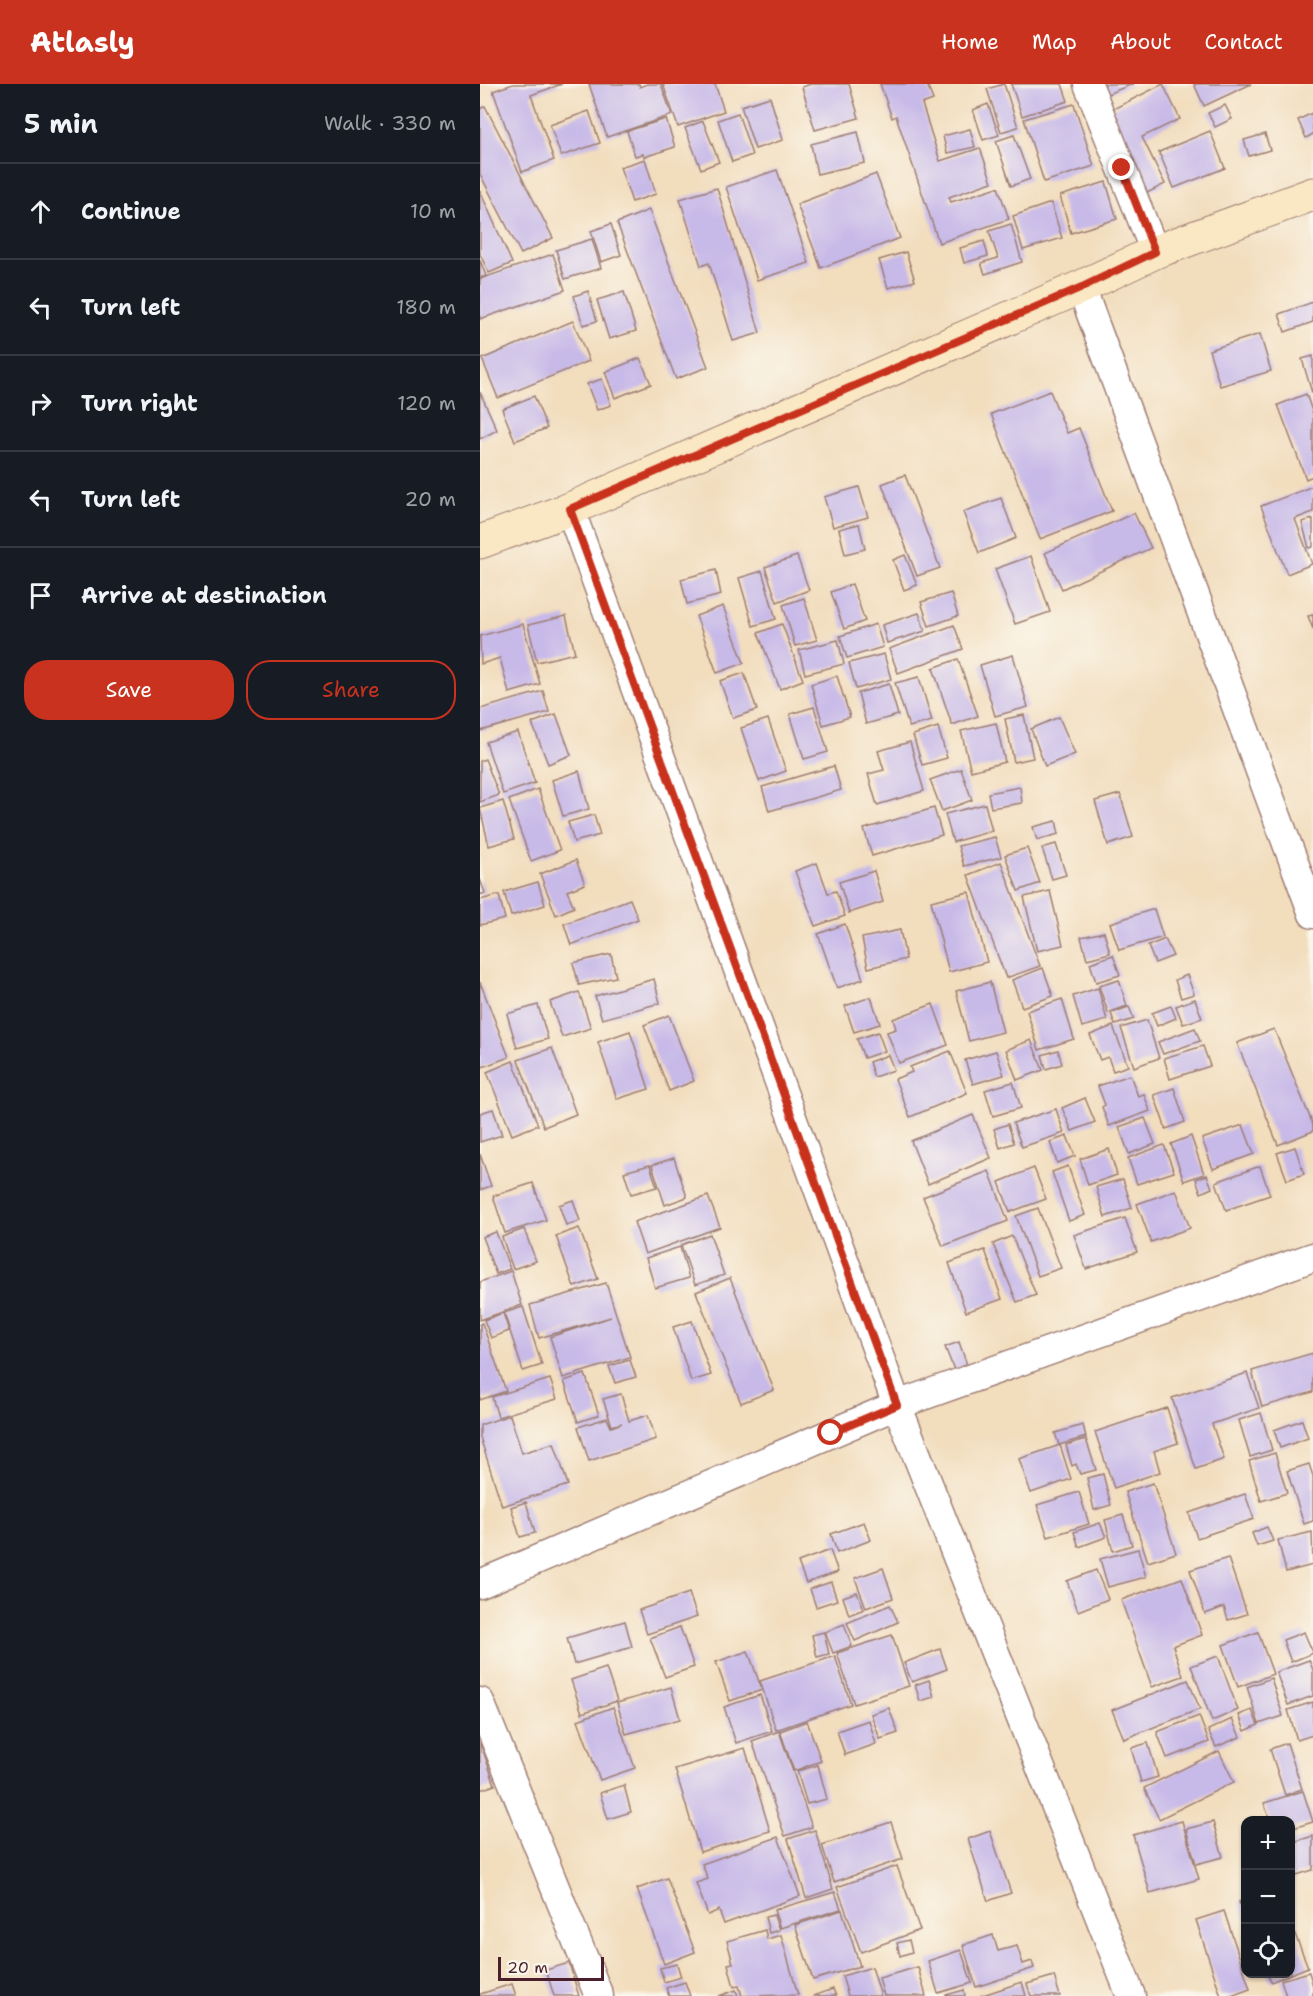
<!DOCTYPE html>
<html lang="en">
<head>
<meta charset="utf-8">
<style>
  :root { --surface:#171b24; --page:#242831; --text:#f1f3f6; --muted:#9ea1a6; --line:#363941; --accent:#c8321e }
  body { margin:0; font-family:"Shantell Sans",sans-serif; background:var(--page); color:var(--text) }
  .controls { position:absolute; right:18px; bottom:18px; display:grid; overflow:hidden; border-radius:12px; box-shadow:0 2px 4px #0004 }
  .controls button { width:54px; height:54px; display:grid; place-items:center; padding:0; border:0; border-bottom:2px solid var(--line); background:var(--surface); color:var(--text); font:30px sans-serif }
  .scale { position:absolute; left:18px; bottom:15px; width:106px; box-sizing:border-box; padding-left:6px; border:3px solid #4a1f2b; border-top:0; font-size:16px; line-height:21px; white-space:nowrap; color:#4a1f2b; -webkit-text-stroke:4px #fbf7ec; paint-order:stroke }
  .stop { position:absolute; width:18px; height:18px; margin:-14px; border:4px solid #c8321e; border-radius:50%; background:#fff }
  .stop.end { background:#c8321e; border-color:#fff; box-shadow:0 2px 6px #0008 }
  .list { margin:0; padding:0; list-style:none }
  h2 { display:flex; justify-content:space-between; align-items:center; height:78px; margin:0; padding:0 24px; font-size:26px }
  h2 small { font-size:20px; font-weight:400; color:var(--muted) }
  .list li { display:grid; grid-template-columns:39px 1fr auto; gap:18px; align-items:center; box-sizing:border-box; height:96px; padding:0 24px; border-top:2px solid var(--line) }
  .list b { display:block; font-size:22px; white-space:nowrap }
  .list em { font-size:20px; font-style:normal; color:var(--muted) }
  .actions { display:flex; gap:12px; padding:18px 24px }
  .actions a { flex:1; padding:14px 0; border:2px solid var(--accent); border-radius:24px; text-align:center; font-size:21px; color:var(--accent) }
  .actions .main { background:var(--accent); color:#fff }
  .icon { flex:none; width:33px; height:33px; fill:none; stroke:currentColor; stroke-width:2; stroke-linecap:round; stroke-linejoin:round }
  .map { position:relative; flex:none; width:833px; height:1912px; overflow:hidden }
  header { display:flex; align-items:center; gap:36px; box-sizing:border-box; height:84px; padding:0 30px; background:var(--accent); color:#fff }
  header strong { font-size:28px }
  nav { display:flex; gap:33px; margin-inline-start:auto; font-size:21px }
  main { display:flex }
  aside { flex:1; background:var(--surface) }
  .map>svg:first-child { display:block }
  .building { fill:#c7b9e8 }
  .lines { fill:none; stroke-linecap:round; stroke-linejoin:round }
  .street-casing { stroke:#9e7e74; stroke-width:31 }
  .secondary-casing { stroke:#9e7e74; stroke-width:35 }
  .street { stroke:#fff; stroke-width:28 }
  .secondary { stroke:#fae7c3; stroke-width:33 }
  .route { stroke:#c8321e; stroke-width:8 }
</style>
</head>
<body>
<header>
<strong>Atlasly</strong>
<nav><a>Home</a><a>Map</a><a>About</a><a>Contact</a></nav>
</header>
<main>
<aside>
<h2>5 min<small>Walk · 330 m</small></h2>
<ul class="list">
<li><svg class="icon" aria-label="ahead" viewBox="0 0 24 24"><path d="M12 20V5M6 11l6-6 6 6"/></svg><div><b>Continue</b></div><em>10 m</em></li>
<li><svg class="icon" aria-label="left" viewBox="0 0 24 24"><path d="M17 20v-9H6M10 6l-5 5 5 5"/></svg><div><b>Turn left</b></div><em>180 m</em></li>
<li><svg class="icon" aria-label="right" viewBox="0 0 24 24"><path d="M7 20v-9h11M14 6l5 5-5 5"/></svg><div><b>Turn right</b></div><em>120 m</em></li>
<li><svg class="icon" aria-label="left" viewBox="0 0 24 24"><path d="M17 20v-9H6M10 6l-5 5 5 5"/></svg><div><b>Turn left</b></div><em>20 m</em></li>
<li><svg class="icon" aria-label="arrive" viewBox="0 0 24 24"><path d="M6 21V4h12l-3 4 3 4H6"/></svg><div><b>Arrive at destination</b></div></li>
</ul>
<div class="actions"><a class="main">Save</a><a>Share</a></div>
</aside>
<div class="map">
<svg width="833" height="1912" viewBox="0 0 833 1912">
  <rect width="100%" height="100%" fill="#fbf7ec"/>
  <filter id="ink" filterUnits="userSpaceOnUse"><feTurbulence type="fractalNoise" baseFrequency=".0167" numOctaves="2"/><feDisplacementMap in="SourceGraphic" scale="12" xChannelSelector="R" yChannelSelector="G"/><feConvolveMatrix kernelMatrix="1 2 1 2 8 2 1 2 1" color-interpolation-filters="sRGB"/></filter>
  <filter id="wash" filterUnits="userSpaceOnUse"><feTurbulence type="fractalNoise" baseFrequency=".008" numOctaves="4" result="noise"/><feDisplacementMap in="SourceGraphic" scale="24" xChannelSelector="R" yChannelSelector="G"/><feGaussianBlur stdDeviation="1.35" result="paint"/><feColorMatrix in="noise" values="0 0 0 0 0 0 0 0 0 0 0 0 0 0 0 0 0 1.4 0 .05"/><feComposite in="paint" operator="in"/></filter>
  <g filter="url(#wash)">
    <rect width="100%" height="100%" fill="#f2ddbd"/>
    <g id="blocks">
      <g class="building">
        <polygon points="33,0 82,0 51,11 74,76 42,88 13,7"/>
        <polygon points="109,0 159,0 160,3 167,0 181,0 192,31 127,53"/>
        <polygon points="183,0 235,0 244,27 198,43"/>
        <polygon points="331,0 369,0 379,34 335,46 322,3"/>
        <polygon points="400,0 447,0 453,16 442,20 460,77 500,64 512,98 469,113 471,118 518,103 529,135 459,159 416,32 412,34"/>
        <polygon points="524,0 538,43 521,48 507,5"/>
        <polygon points="531,0 582,0 588,17 542,32"/>
        <polygon points="618,0 653,0 622,12"/>
        <polygon points="683,0 700,35 662,53 685,100 667,109 627,28"/>
        <polygon points="714,0 771,0 724,22"/>
        <polygon points="290,13 303,56 275,65 261,22"/>
        <polygon points="508,20 519,51 503,56 493,26"/>
        <polygon points="594,20 614,82 564,98 544,35"/>
        <polygon points="745,21 752,35 735,43 728,29"/>
        <polygon points="5,22 73,154 41,170 0,90 0,25"/>
        <polygon points="109,27 120,59 81,72 70,41"/>
        <polygon points="258,29 272,71 252,78 238,36"/>
        <polygon points="832,29 833,50 826,54 818,36"/>
        <polygon points="186,35 195,63 164,73 163,70 155,72 147,47"/>
        <polygon points="223,37 239,78 221,85 205,44"/>
        <polygon points="490,45 495,63 467,69 463,52"/>
        <polygon points="730,47 745,84 694,104 679,68"/>
        <polygon points="378,48 385,79 337,90 331,60"/>
        <polygon points="785,50 790,66 769,72 764,56"/>
        <polygon points="534,51 550,95 531,102 516,57"/>
        <polygon points="165,75 176,110 152,118 140,83"/>
        <polygon points="297,86 329,179 277,196 246,103"/>
        <polygon points="396,90 420,154 341,184 317,120"/>
        <polygon points="626,98 637,135 591,149 580,112"/>
        <polygon points="237,104 280,249 253,257 229,179 221,182 200,115"/>
        <polygon points="0,107 32,179 9,189 0,170"/>
        <polygon points="571,119 582,154 543,166 533,132"/>
        <polygon points="169,126 228,283 196,295 137,139"/>
        <polygon points="131,140 141,171 121,178 111,147"/>
        <polygon points="531,140 542,178 505,190 501,179 518,174 509,147"/>
        <polygon points="112,155 121,184 85,195 76,166"/>
        <polygon points="504,157 508,172 484,179 480,164"/>
        <polygon points="426,168 435,197 408,204 399,176"/>
        <polygon points="73,170 85,206 0,235 0,195"/>
        <polygon points="0,176 6,192 0,194"/>
        <polygon points="108,207 117,237 103,241 94,212"/>
        <polygon points="144,208 156,247 129,255 117,216"/>
        <polygon points="833,218 833,238 805,248 799,230"/>
        <polygon points="93,237 109,277 18,314 2,275"/>
        <polygon points="780,250 791,287 740,302 729,266"/>
        <polygon points="833,272 833,309 832,309 822,275"/>
        <polygon points="160,274 171,300 135,314 125,288"/>
        <polygon points="122,295 131,321 117,326 107,300"/>
        <polygon points="570,307 587,349 599,344 632,427 560,455 511,330"/>
        <polygon points="0,308 17,346 0,355"/>
        <polygon points="826,310 833,330 833,392 826,395 798,321"/>
        <polygon points="54,312 67,344 35,357 22,325"/>
        <polygon points="425,391 460,484 437,492 402,400"/>
        <polygon points="833,402 833,428 815,435 832,480 807,490 781,422"/>
        <polygon points="379,403 388,433 353,443 344,413"/>
        <polygon points="521,414 536,454 499,469 483,428"/>
        <polygon points="654,429 671,464 582,505 565,469"/>
        <polygon points="833,435 833,463 829,464 822,438"/>
        <polygon points="379,440 385,465 365,470 359,445"/>
        <polygon points="425,471 437,501 424,506 413,476"/>
        <polygon points="317,472 329,506 297,518 285,483"/>
        <polygon points="551,472 570,528 535,540 515,485"/>
        <polygon points="236,486 241,511 207,520 201,495"/>
        <polygon points="282,487 296,535 273,542 259,494"/>
        <polygon points="372,500 385,537 364,545 351,508"/>
        <polygon points="471,509 478,532 449,542 441,518"/>
        <polygon points="324,514 337,556 315,562 303,521"/>
        <polygon points="243,522 264,579 237,589 216,532"/>
        <polygon points="439,529 445,547 407,559 402,541"/>
        <polygon points="833,531 833,545 828,532"/>
        <polygon points="86,532 95,569 57,578 48,541"/>
        <polygon points="43,540 60,600 29,609 20,574 1,580 0,552"/>
        <polygon points="302,540 323,596 300,605 278,549"/>
        <polygon points="396,540 403,563 367,574 360,552"/>
        <polygon points="474,541 483,565 418,589 409,565"/>
        <polygon points="358,556 364,580 325,590 319,566"/>
        <polygon points="404,570 411,595 376,605 369,579"/>
        <polygon points="533,571 548,623 515,632 500,581"/>
        <polygon points="478,575 498,632 472,641 453,584"/>
        <polygon points="264,589 277,626 253,634 240,597"/>
        <polygon points="357,592 370,633 343,641 331,600"/>
        <polygon points="439,593 452,637 429,643 415,599"/>
        <polygon points="409,600 418,631 386,640 378,609"/>
        <polygon points="63,607 69,628 0,647 0,625"/>
        <polygon points="334,623 348,668 324,675 310,630"/>
        <polygon points="76,630 91,671 68,680 52,639"/>
        <polygon points="544,631 553,674 534,678 525,635"/>
        <polygon points="579,633 595,670 565,682 551,645"/>
        <polygon points="288,635 306,687 279,697 261,644"/>
        <polygon points="516,639 525,678 491,687 481,647"/>
        <polygon points="458,643 467,674 442,681 433,651"/>
        <polygon points="38,648 55,699 23,710 6,658"/>
        <polygon points="430,658 444,707 397,721 388,690 404,686 398,667"/>
        <polygon points="5,675 19,711 0,718 0,677"/>
        <polygon points="354,682 361,706 289,727 282,703"/>
        <polygon points="481,685 492,716 462,727 450,696"/>
        <polygon points="99,687 109,725 83,732 72,696"/>
        <polygon points="540,703 542,719 511,724 508,709"/>
        <polygon points="58,705 80,766 51,777 29,716"/>
        <polygon points="640,710 653,753 628,761 615,717"/>
        <polygon points="23,717 34,755 9,762 0,724"/>
        <polygon points="505,720 512,747 473,758 465,730"/>
        <polygon points="454,724 462,751 392,772 384,745"/>
        <polygon points="114,731 120,751 94,758 88,738"/>
        <polygon points="576,737 579,750 557,756 553,743"/>
        <polygon points="515,753 521,773 484,782 478,762"/>
        <polygon points="576,760 586,791 572,795 562,764"/>
        <polygon points="547,764 560,799 538,807 525,771"/>
        <polygon points="96,776 105,800 87,807 94,823 76,831 60,790"/>
        <polygon points="521,778 560,882 526,894 488,791"/>
        <polygon points="337,779 348,809 356,807 365,832 335,842 315,787"/>
        <polygon points="394,787 403,818 369,829 359,798"/>
        <polygon points="0,795 5,809 0,811"/>
        <polygon points="58,798 65,821 31,832 24,808"/>
        <polygon points="570,807 583,861 557,867 544,813"/>
        <polygon points="489,808 507,878 469,888 451,817"/>
        <polygon points="19,811 25,835 0,841 0,816"/>
        <polygon points="150,815 158,835 91,861 84,840"/>
        <polygon points="674,825 683,853 639,866 630,839"/>
        <polygon points="365,840 383,895 357,904 338,850"/>
        <polygon points="420,846 426,875 388,884 382,854"/>
        <polygon points="624,848 630,869 607,875 601,853"/>
        <polygon points="685,855 693,872 675,879 668,862"/>
        <polygon points="131,870 136,893 99,901 93,879"/>
        <polygon points="633,871 640,891 616,898 610,879"/>
        <polygon points="563,884 573,912 542,923 532,896"/>
        <polygon points="707,891 714,910 701,914 695,896"/>
        <polygon points="174,895 180,919 122,935 115,912"/>
        <polygon points="639,896 647,922 628,929 619,902"/>
        <polygon points="0,898 29,973 0,984"/>
        <polygon points="510,898 523,948 489,957 476,907"/>
        <polygon points="618,904 627,936 602,943 593,912"/>
        <polygon points="99,908 111,944 82,953 70,918"/>
        <polygon points="391,913 400,940 374,948 365,922"/>
        <polygon points="582,915 594,955 559,966 547,927"/>
        <polygon points="715,915 722,934 703,940 696,922"/>
        <polygon points="453,920 468,961 419,979 407,948 416,945 413,935"/>
        <polygon points="58,921 68,955 37,964 27,930"/>
        <polygon points="691,922 696,934 677,942 672,929"/>
        <polygon points="649,923 654,935 635,941 631,929"/>
        <polygon points="189,931 214,997 189,1007 164,941"/>
        <polygon points="667,936 679,974 654,983 641,944"/>
        <polygon points="633,942 648,982 633,987 628,973 620,976 610,951"/>
        <polygon points="715,944 720,957 683,970 678,958"/>
        <polygon points="794,945 833,1041 833,1047 798,1061 757,959"/>
        <polygon points="150,947 169,1005 137,1015 118,958"/>
        <polygon points="398,948 405,967 384,974 377,955"/>
        <polygon points="551,956 563,986 537,996 526,966"/>
        <polygon points="723,962 730,982 690,995 684,974"/>
        <polygon points="72,964 96,1030 64,1043 38,976"/>
        <polygon points="578,966 582,980 566,985 562,971"/>
        <polygon points="470,967 487,1009 430,1033 415,995 432,988 430,983"/>
        <polygon points="516,967 524,991 493,1000 485,976"/>
        <polygon points="408,971 414,986 394,993 389,978"/>
        <polygon points="33,977 58,1041 32,1051 7,988"/>
        <polygon points="650,991 658,1012 664,1010 670,1027 629,1042 622,1023 625,1021 618,1002"/>
        <polygon points="533,998 541,1024 513,1032 505,1006"/>
        <polygon points="694,1004 705,1038 686,1045 674,1011"/>
        <polygon points="605,1014 615,1038 592,1047 582,1024"/>
        <polygon points="13,1025 22,1051 0,1058 0,1029"/>
        <polygon points="576,1025 584,1049 542,1063 533,1039"/>
        <polygon points="493,1031 511,1074 448,1100 431,1057"/>
        <polygon points="665,1034 675,1060 649,1070 639,1043"/>
        <polygon points="528,1040 534,1059 520,1064 514,1045"/>
        <polygon points="763,1041 774,1070 733,1085 722,1055"/>
        <polygon points="587,1052 595,1072 577,1079 570,1058"/>
        <polygon points="711,1052 724,1090 704,1097 691,1060"/>
        <polygon points="684,1061 694,1088 657,1100 648,1074"/>
        <polygon points="815,1063 824,1090 807,1096 797,1069"/>
        <polygon points="629,1065 637,1091 608,1101 600,1075"/>
        <polygon points="0,1070 11,1102 0,1106"/>
        <polygon points="194,1074 207,1113 185,1121 172,1081"/>
        <polygon points="170,1081 177,1103 151,1110 144,1088"/>
        <polygon points="588,1082 605,1131 589,1137 572,1088"/>
        <polygon points="780,1082 790,1111 746,1126 736,1098"/>
        <polygon points="554,1084 566,1115 530,1128 519,1098"/>
        <polygon points="509,1087 528,1137 463,1162 443,1113"/>
        <polygon points="727,1091 732,1104 721,1109 716,1095"/>
        <polygon points="643,1095 652,1124 625,1133 616,1103"/>
        <polygon points="53,1099 66,1136 25,1149 13,1112"/>
        <polygon points="696,1106 710,1144 671,1158 657,1120"/>
        <polygon points="228,1112 240,1143 165,1170 154,1138"/>
        <polygon points="93,1116 100,1137 86,1141 79,1121"/>
        <polygon points="558,1124 581,1184 558,1192 536,1132"/>
        <polygon points="645,1134 657,1168 606,1185 594,1151"/>
        <polygon points="99,1144 118,1195 94,1203 76,1152"/>
        <polygon points="44,1145 56,1177 33,1185 22,1153"/>
        <polygon points="16,1148 30,1185 16,1190 2,1153"/>
        <polygon points="230,1150 244,1191 215,1201 201,1161"/>
        <polygon points="532,1152 556,1211 537,1218 513,1160"/>
        <polygon points="200,1163 209,1194 175,1204 166,1174"/>
        <polygon points="505,1166 522,1215 486,1228 469,1179"/>
        <polygon points="31,1187 42,1221 0,1236 0,1198"/>
        <polygon points="250,1194 294,1306 261,1319 216,1208"/>
        <polygon points="126,1199 150,1273 83,1294 70,1253 131,1233 59,1254 50,1221"/>
        <polygon points="43,1223 62,1281 43,1287 24,1229"/>
        <polygon points="23,1229 29,1247 11,1254 4,1236"/>
        <polygon points="212,1237 231,1291 211,1297 193,1243"/>
        <polygon points="2,1239 26,1307 0,1316 0,1240"/>
        <polygon points="479,1258 487,1281 474,1286 465,1263"/>
        <polygon points="833,1269 833,1308 782,1323 772,1287"/>
        <polygon points="150,1276 156,1293 135,1299 129,1282"/>
        <polygon points="767,1289 779,1324 732,1340 744,1375 716,1385 692,1314"/>
        <polygon points="105,1290 119,1331 98,1338 84,1297"/>
        <polygon points="70,1295 77,1315 18,1333 12,1313"/>
        <polygon points="141,1310 149,1337 168,1331 176,1355 109,1377 98,1343 127,1334 131,1343 142,1339 132,1342 123,1315"/>
        <polygon points="687,1324 698,1359 674,1367 680,1388 634,1404 615,1348"/>
        <polygon points="781,1329 792,1366 770,1373 759,1336"/>
        <polygon points="30,1331 42,1369 74,1359 88,1401 22,1422 0,1353 0,1341"/>
        <polygon points="822,1336 828,1354 800,1364 794,1346"/>
        <polygon points="603,1341 606,1353 579,1361 575,1349"/>
        <polygon points="606,1355 616,1386 600,1390 596,1380 592,1382 586,1361"/>
        <polygon points="580,1361 591,1395 551,1409 539,1375"/>
        <polygon points="795,1369 807,1409 781,1417 769,1377"/>
        <polygon points="829,1380 833,1392 833,1437 824,1440 807,1387"/>
        <polygon points="623,1390 631,1421 614,1426 607,1394"/>
        <polygon points="673,1399 696,1469 668,1478 645,1408"/>
        <polygon points="599,1408 609,1440 568,1453 557,1421"/>
        <polygon points="765,1410 774,1435 717,1454 709,1429"/>
        <polygon points="46,1418 55,1449 40,1453 31,1423"/>
        <polygon points="643,1431 652,1461 633,1467 625,1436"/>
        <polygon points="384,1438 391,1456 357,1469 351,1450"/>
        <polygon points="620,1439 626,1453 599,1463 594,1448"/>
        <polygon points="787,1443 793,1457 777,1462 772,1449"/>
        <polygon points="832,1448 833,1481 806,1488 798,1456"/>
        <polygon points="658,1465 666,1493 628,1503 620,1475"/>
        <polygon points="350,1466 358,1488 326,1499 318,1478"/>
        <polygon points="748,1474 767,1530 748,1536 744,1523 725,1530 710,1486"/>
        <polygon points="403,1484 413,1514 386,1524 375,1494"/>
        <polygon points="616,1486 628,1515 598,1527 587,1497"/>
        <polygon points="702,1494 722,1551 693,1562 703,1592 672,1603 641,1516"/>
        <polygon points="351,1498 357,1516 336,1523 330,1505"/>
        <polygon points="377,1508 384,1525 369,1531 363,1513"/>
        <polygon points="209,1509 217,1533 167,1550 159,1526"/>
        <polygon points="410,1521 418,1538 375,1557 367,1539"/>
        <polygon points="145,1537 152,1563 94,1580 87,1554"/>
        <polygon points="364,1540 372,1562 353,1569 345,1548"/>
        <polygon points="200,1543 214,1583 185,1593 170,1554"/>
        <polygon points="344,1548 349,1570 337,1573 332,1551"/>
        <polygon points="778,1548 793,1590 758,1603 743,1561"/>
        <polygon points="824,1548 833,1569 811,1578 803,1556"/>
        <polygon points="412,1551 429,1602 374,1620 357,1569"/>
        <polygon points="460,1565 467,1585 432,1598 424,1579"/>
        <polygon points="268,1567 282,1606 250,1617 236,1578"/>
        <polygon points="355,1572 371,1620 296,1646 280,1597"/>
        <polygon points="738,1572 758,1626 732,1637 711,1582"/>
        <polygon points="829,1576 833,1586 833,1612 808,1621 796,1588"/>
        <polygon points="126,1584 137,1617 102,1629 91,1596"/>
        <polygon points="791,1594 803,1632 779,1640 767,1603"/>
        <polygon points="449,1596 454,1613 440,1617 435,1601"/>
        <polygon points="708,1596 720,1625 644,1655 632,1626"/>
        <polygon points="191,1603 200,1635 146,1650 137,1619"/>
        <polygon points="280,1611 292,1647 256,1659 244,1623"/>
        <polygon points="833,1618 833,1651 817,1656 808,1626"/>
        <polygon points="133,1623 155,1684 120,1696 98,1636"/>
        <polygon points="409,1624 418,1649 400,1655 391,1630"/>
        <polygon points="772,1626 778,1641 765,1647 759,1631"/>
        <polygon points="719,1632 729,1658 687,1674 677,1648"/>
        <polygon points="752,1635 760,1653 736,1663 728,1646"/>
        <polygon points="389,1636 396,1660 365,1671 357,1647"/>
        <polygon points="327,1637 341,1677 314,1687 300,1647"/>
        <polygon points="299,1647 332,1743 305,1752 272,1657"/>
        <polygon points="0,1658 15,1701 0,1706"/>
        <polygon points="668,1659 678,1693 661,1698 651,1664"/>
        <polygon points="807,1659 822,1705 805,1711 790,1665"/>
        <polygon points="265,1664 290,1747 220,1768 195,1685"/>
        <polygon points="739,1667 754,1698 679,1735 664,1704"/>
        <polygon points="338,1681 347,1715 327,1720 317,1687"/>
        <polygon points="144,1701 151,1728 128,1735 120,1709"/>
        <polygon points="823,1707 833,1738 810,1745 810,1736 790,1736 784,1719"/>
        <polygon points="702,1737 719,1795 670,1809 653,1751"/>
        <polygon points="411,1738 423,1775 354,1798 342,1761"/>
        <polygon points="733,1738 743,1773 716,1780 706,1745"/>
        <polygon points="335,1746 353,1805 326,1814 308,1755"/>
        <polygon points="510,1747 531,1809 508,1817 488,1755"/>
        <polygon points="833,1752 833,1786 810,1793 810,1759"/>
        <polygon points="298,1753 320,1812 244,1840 239,1826 228,1831 216,1799 228,1795 222,1780"/>
        <polygon points="417,1782 440,1846 381,1868 357,1803"/>
        <polygon points="187,1794 215,1868 184,1880 157,1805"/>
        <polygon points="355,1808 361,1825 300,1844 294,1826"/>
        <polygon points="766,1815 766,1835 765,1835 759,1818"/>
        <polygon points="362,1826 380,1882 333,1896 315,1841"/>
        <polygon points="744,1827 770,1905 751,1912 741,1912 716,1836"/>
        <polygon points="294,1831 299,1846 289,1849 285,1833"/>
        <polygon points="811,1840 828,1883 791,1898 787,1890 810,1890"/>
        <polygon points="285,1846 287,1855 301,1851 318,1911 262,1912 259,1902 254,1903 248,1880 253,1879 247,1857"/>
        <polygon points="513,1851 518,1867 537,1862 543,1880 552,1877 554,1884 496,1903 483,1861"/>
        <polygon points="429,1856 432,1868 420,1872 417,1859"/>
        <polygon points="481,1866 492,1899 458,1909 448,1877"/>
        <polygon points="89,1879 99,1912 74,1912 66,1886"/>
        <polygon points="197,1880 201,1893 184,1898 180,1884"/>
        <polygon points="392,1883 401,1912 368,1912 362,1892"/>
        <polygon points="438,1883 446,1912 404,1912 399,1894"/>
        <polygon points="829,1888 833,1902 833,1912 806,1912 801,1896"/>
        <polygon points="574,1892 580,1912 551,1912 547,1900"/>
        <polygon points="205,1898 210,1912 189,1912 186,1904"/>
        <polygon points="542,1898 546,1912 500,1912"/>
        <polygon points="32,1900 36,1912 0,1912 0,1910"/>
        <polygon points="353,1905 356,1912 333,1912"/>
        <polygon points="256,1906 258,1912 239,1912"/>
        <polygon points="484,1906 485,1912 466,1912 466,1911"/>
      </g>
    </g>
  </g>
  <g filter="url(#ink)">
    <use href="#blocks" fill-opacity="0" stroke="#9e7e74" stroke-width="1.5"/>
    <g class="lines">
      <defs>
        <g id="street">
          <polyline points="608,0 675,168"/>
          <polyline points="601,203 833,830"/>
          <polyline points="90,425 417,1321 651,1912"/>
          <polyline points="0,1500 417,1321 833,1173"/>
          <polyline points="0,1618 119,1912"/>
        </g>
        <polyline id="secondary" points="0,458 90,425 601,203 675,168 833,110"/>
      </defs>
      <use href="#street" class="street-casing"/>
      <use href="#secondary" class="secondary-casing"/>
      <use href="#street" class="street"/>
      <use href="#secondary" class="secondary"/>
    </g>
  </g>
  <g class="lines" filter="url(#ink)">
    <polyline class="route" points="351,1349 417,1321 90,425 602,203 675,168 642,84"/>
  </g>
</svg>
<div class="controls">
<button>+</button>
<button>−</button>
<button><svg class="icon" aria-label="locate" viewBox="0 0 24 24"><circle cx="12" cy="12" r="6"/><path d="M12 2v4M12 18v4M2 12h4M18 12h4"/></svg></button>
</div>
<div class="scale">20 m</div>
<div class="stop" style="left:351px;top:1349px"></div>
<div class="stop end" style="left:642px;top:84px"></div>
</div>
</main>
</body>
</html>
